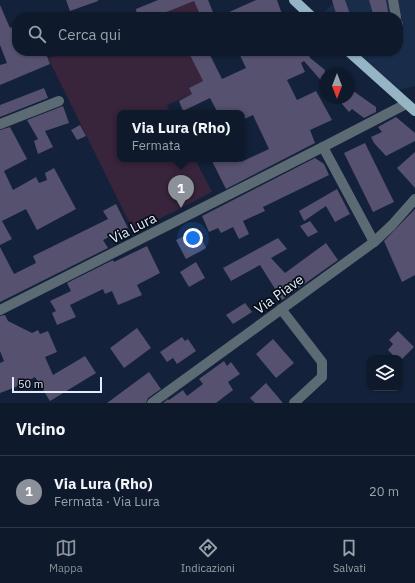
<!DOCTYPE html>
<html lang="it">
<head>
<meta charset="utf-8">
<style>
  :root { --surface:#0e1a2c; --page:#1c2738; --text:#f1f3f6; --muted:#9ba1a9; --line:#2e3848; --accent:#8c9099 }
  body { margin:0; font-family:"IBM Plex Sans",sans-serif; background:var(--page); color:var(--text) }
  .controls { position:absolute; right:12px; bottom:12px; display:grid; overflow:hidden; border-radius:8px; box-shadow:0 1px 3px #0004 }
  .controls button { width:36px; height:36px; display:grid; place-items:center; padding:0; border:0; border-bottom:1px solid var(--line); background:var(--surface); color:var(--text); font:20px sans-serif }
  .compass { position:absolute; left:319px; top:68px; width:36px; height:36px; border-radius:50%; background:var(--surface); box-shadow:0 1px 3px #0004; rotate:180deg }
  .scale { position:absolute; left:12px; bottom:10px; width:90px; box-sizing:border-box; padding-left:4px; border:2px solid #e2ecfc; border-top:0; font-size:11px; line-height:14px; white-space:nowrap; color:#e2ecfc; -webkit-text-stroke:3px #060c16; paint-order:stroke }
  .you { position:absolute; left:193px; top:238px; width:14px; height:14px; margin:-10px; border:3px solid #fff; border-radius:50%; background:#1a73e8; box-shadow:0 0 0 6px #1a73e833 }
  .badge { display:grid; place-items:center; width:26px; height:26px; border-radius:50%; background:var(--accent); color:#fff; font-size:13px; font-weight:700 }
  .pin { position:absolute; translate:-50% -33px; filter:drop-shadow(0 1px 2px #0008) }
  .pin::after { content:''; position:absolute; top:21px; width:14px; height:12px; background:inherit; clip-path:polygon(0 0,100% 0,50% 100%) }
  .popup { position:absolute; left:117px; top:110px; width:128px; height:52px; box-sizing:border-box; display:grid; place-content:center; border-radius:8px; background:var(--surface); filter:drop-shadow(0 1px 3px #0005); font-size:13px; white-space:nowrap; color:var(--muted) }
  .popup b { font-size:15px; color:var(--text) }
  .popup::after { content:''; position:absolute; left:50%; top:100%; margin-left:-8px; border:8px solid transparent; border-top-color:var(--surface) }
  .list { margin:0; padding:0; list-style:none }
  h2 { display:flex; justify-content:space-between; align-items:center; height:52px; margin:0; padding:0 16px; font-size:17px }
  h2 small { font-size:13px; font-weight:400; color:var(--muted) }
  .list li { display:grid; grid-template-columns:26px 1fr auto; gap:12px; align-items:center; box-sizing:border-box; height:72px; padding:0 16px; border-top:1px solid var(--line) }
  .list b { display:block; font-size:15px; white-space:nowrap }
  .list p { margin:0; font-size:13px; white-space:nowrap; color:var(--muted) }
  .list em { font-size:13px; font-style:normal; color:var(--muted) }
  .icon { flex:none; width:22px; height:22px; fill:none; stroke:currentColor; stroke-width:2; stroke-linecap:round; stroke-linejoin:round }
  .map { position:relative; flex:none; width:415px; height:403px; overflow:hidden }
  .search { position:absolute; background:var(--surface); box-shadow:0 1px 3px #0004; left:12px; right:12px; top:12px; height:44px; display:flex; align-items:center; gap:10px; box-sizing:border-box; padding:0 14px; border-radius:16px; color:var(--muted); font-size:15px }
  .sheet { height:124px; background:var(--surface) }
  nav { display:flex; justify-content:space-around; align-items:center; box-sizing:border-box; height:56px; border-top:1px solid var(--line); background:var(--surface); font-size:11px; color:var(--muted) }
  nav a { display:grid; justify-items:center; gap:2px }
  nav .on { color:var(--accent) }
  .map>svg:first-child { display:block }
  .built { fill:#192c49 }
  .green { fill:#38243b }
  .building { fill:#55516f }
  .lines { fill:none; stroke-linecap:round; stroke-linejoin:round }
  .minor { stroke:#5c6b73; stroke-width:10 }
  .major { stroke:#95b5c4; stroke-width:10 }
  .labels { text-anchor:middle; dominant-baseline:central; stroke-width:3.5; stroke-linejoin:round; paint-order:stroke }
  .street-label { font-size:14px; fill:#e2ecfc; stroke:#060c16 }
</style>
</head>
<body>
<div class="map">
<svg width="415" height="403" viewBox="0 0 415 403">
  <rect width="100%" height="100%" fill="#13223a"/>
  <polygon class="built" points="332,0 415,0 415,86 395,91 351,51 398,51 398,17 320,17 333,3"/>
  <g class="green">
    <polygon points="194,0 201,17 154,17"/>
    <polygon points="71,51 189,51 203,81 189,88 192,94 167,105 171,113 120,113 120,159 195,159 212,192 134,232 48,58"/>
  </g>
  <g class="building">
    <polygon points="66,0 98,0 98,1 70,11"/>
    <polygon points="158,0 208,0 215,17 201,17 194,1 154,17 137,17 136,9"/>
    <polygon points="256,0 277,0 283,17 218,17"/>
    <polygon points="332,0 345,0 351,17 337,17"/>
    <polygon points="369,0 386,0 389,17 374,17"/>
    <polygon points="0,5 10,28 17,25 17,51 45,51 50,64 0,85 0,65 7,63 0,45"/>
    <polygon points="188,51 208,51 222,79 246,68 238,51 318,51 309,57 325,70 325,85 304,61 301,63 305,72 287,80 297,100 316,91 332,120 310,130 315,143 226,189 211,159 239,159 241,162 269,149 253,115 242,120 242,113 218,113 210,98 183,111 179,101 192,94 189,88 203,81"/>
    <polygon points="44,88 48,98 0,117 0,105"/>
    <polygon points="349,88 376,107 376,112 364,118 352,109 349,112 337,98 349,98"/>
    <polygon points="63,106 69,123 45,131 53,147 38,154 34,141 38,139 27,120"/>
    <polygon points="396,117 415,133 415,141 386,156 374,143 371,137 382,132 378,127"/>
    <polygon points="80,125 86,136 77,140 71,130"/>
    <polygon points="10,127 27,159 4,171 13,190 36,177 39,183 47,180 45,173 54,168 76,209 37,230 26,209 2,221 12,239 0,245 0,130"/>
    <polygon points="365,143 394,202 373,212 344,153"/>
    <polygon points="415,152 415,188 397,168"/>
    <polygon points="315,158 324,164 329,175 263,207 265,211 243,221 249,234 239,239 233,227 221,233 218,228 209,232 202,216"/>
    <polygon points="337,189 350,214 335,222 326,206 304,221 299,211"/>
    <polygon points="116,204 128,228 103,240 108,248 0,302 0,247 14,274 36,263 33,256 108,219 103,211"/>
    <polygon points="415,209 415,275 402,282 384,241"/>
    <polygon points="310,221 318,232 308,237 300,226"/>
    <polygon points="197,230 206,248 186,259 176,240"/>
    <polygon points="278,238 287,249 271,258 285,273 326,243 338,260 282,300 260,265 231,281 223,268"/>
    <polygon points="147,246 160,273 137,285 142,295 118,305 112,291 105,294 103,289 70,305 76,317 57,325 52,313 56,311 50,301 71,291 67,283 113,260 114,262"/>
    <polygon points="196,262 205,278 189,287 180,272"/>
    <polygon points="245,303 252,312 233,324 226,315"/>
    <polygon points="5,315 8,321 32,333 38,330 40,334 48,331 57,352 45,357 53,375 85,356 96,373 50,401 35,377 16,387 0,393 0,363 4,361 0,351 0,316"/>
    <polygon points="137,328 151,348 124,368 110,348"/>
    <polygon points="398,331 414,347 400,361 400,358 396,358 388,350 393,344 389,340"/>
    <polygon points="182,337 185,341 188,339 196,351 177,364 173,358 167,362 160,352"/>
    <polygon points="273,339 294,363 276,378 256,354"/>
    <polygon points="224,361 227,366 231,362 240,374 228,382 233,390 216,403 163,403 168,399 169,400 183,390 187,396 203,384 199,379"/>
    <polygon points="149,372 161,389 148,398 146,403 107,403"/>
    <polygon points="266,383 283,403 255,403 250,398"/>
  </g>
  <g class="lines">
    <g class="minor">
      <polyline points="393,0 396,17"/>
      <polyline points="398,24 398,34"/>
      <polyline points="0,124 59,101"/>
      <polyline points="323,147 374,242"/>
      <polyline points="281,309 322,362 322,377 294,403"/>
      <polyline points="0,310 323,147 406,104"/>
      <polyline points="152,403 374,242 392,225 415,199"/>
    </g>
    <g class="major">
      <polyline points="294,0 312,17"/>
      <polyline points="348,51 415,111"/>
    </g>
  </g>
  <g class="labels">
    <g class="street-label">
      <text transform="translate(133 228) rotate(-27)">Via Lura</text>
      <text transform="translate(279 294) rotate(-36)">Via Piave</text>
    </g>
  </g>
</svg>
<div class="controls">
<button><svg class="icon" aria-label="layers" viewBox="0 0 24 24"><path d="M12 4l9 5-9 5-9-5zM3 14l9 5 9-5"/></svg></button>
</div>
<svg class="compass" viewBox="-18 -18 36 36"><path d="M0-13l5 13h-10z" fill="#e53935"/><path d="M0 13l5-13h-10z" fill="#9ba1a9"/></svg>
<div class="scale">50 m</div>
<div class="you"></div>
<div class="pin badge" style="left:181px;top:208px">1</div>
<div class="popup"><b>Via Lura (Rho)</b>Fermata</div>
<div class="search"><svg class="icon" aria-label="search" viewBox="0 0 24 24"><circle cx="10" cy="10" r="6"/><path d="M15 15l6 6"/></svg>Cerca qui</div>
</div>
<section class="sheet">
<h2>Vicino<small></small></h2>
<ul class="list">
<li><span class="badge">1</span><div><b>Via Lura (Rho)</b><p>Fermata · Via Lura</p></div><em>20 m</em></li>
</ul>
</section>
<nav>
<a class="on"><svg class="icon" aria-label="map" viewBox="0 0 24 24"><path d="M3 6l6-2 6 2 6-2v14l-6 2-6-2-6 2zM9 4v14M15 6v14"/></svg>Mappa</a>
<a><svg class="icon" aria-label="directions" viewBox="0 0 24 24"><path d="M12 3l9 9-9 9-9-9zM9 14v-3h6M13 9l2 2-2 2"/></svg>Indicazioni</a>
<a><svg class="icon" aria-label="saved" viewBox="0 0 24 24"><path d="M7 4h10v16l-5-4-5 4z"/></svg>Salvati</a>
</nav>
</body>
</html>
